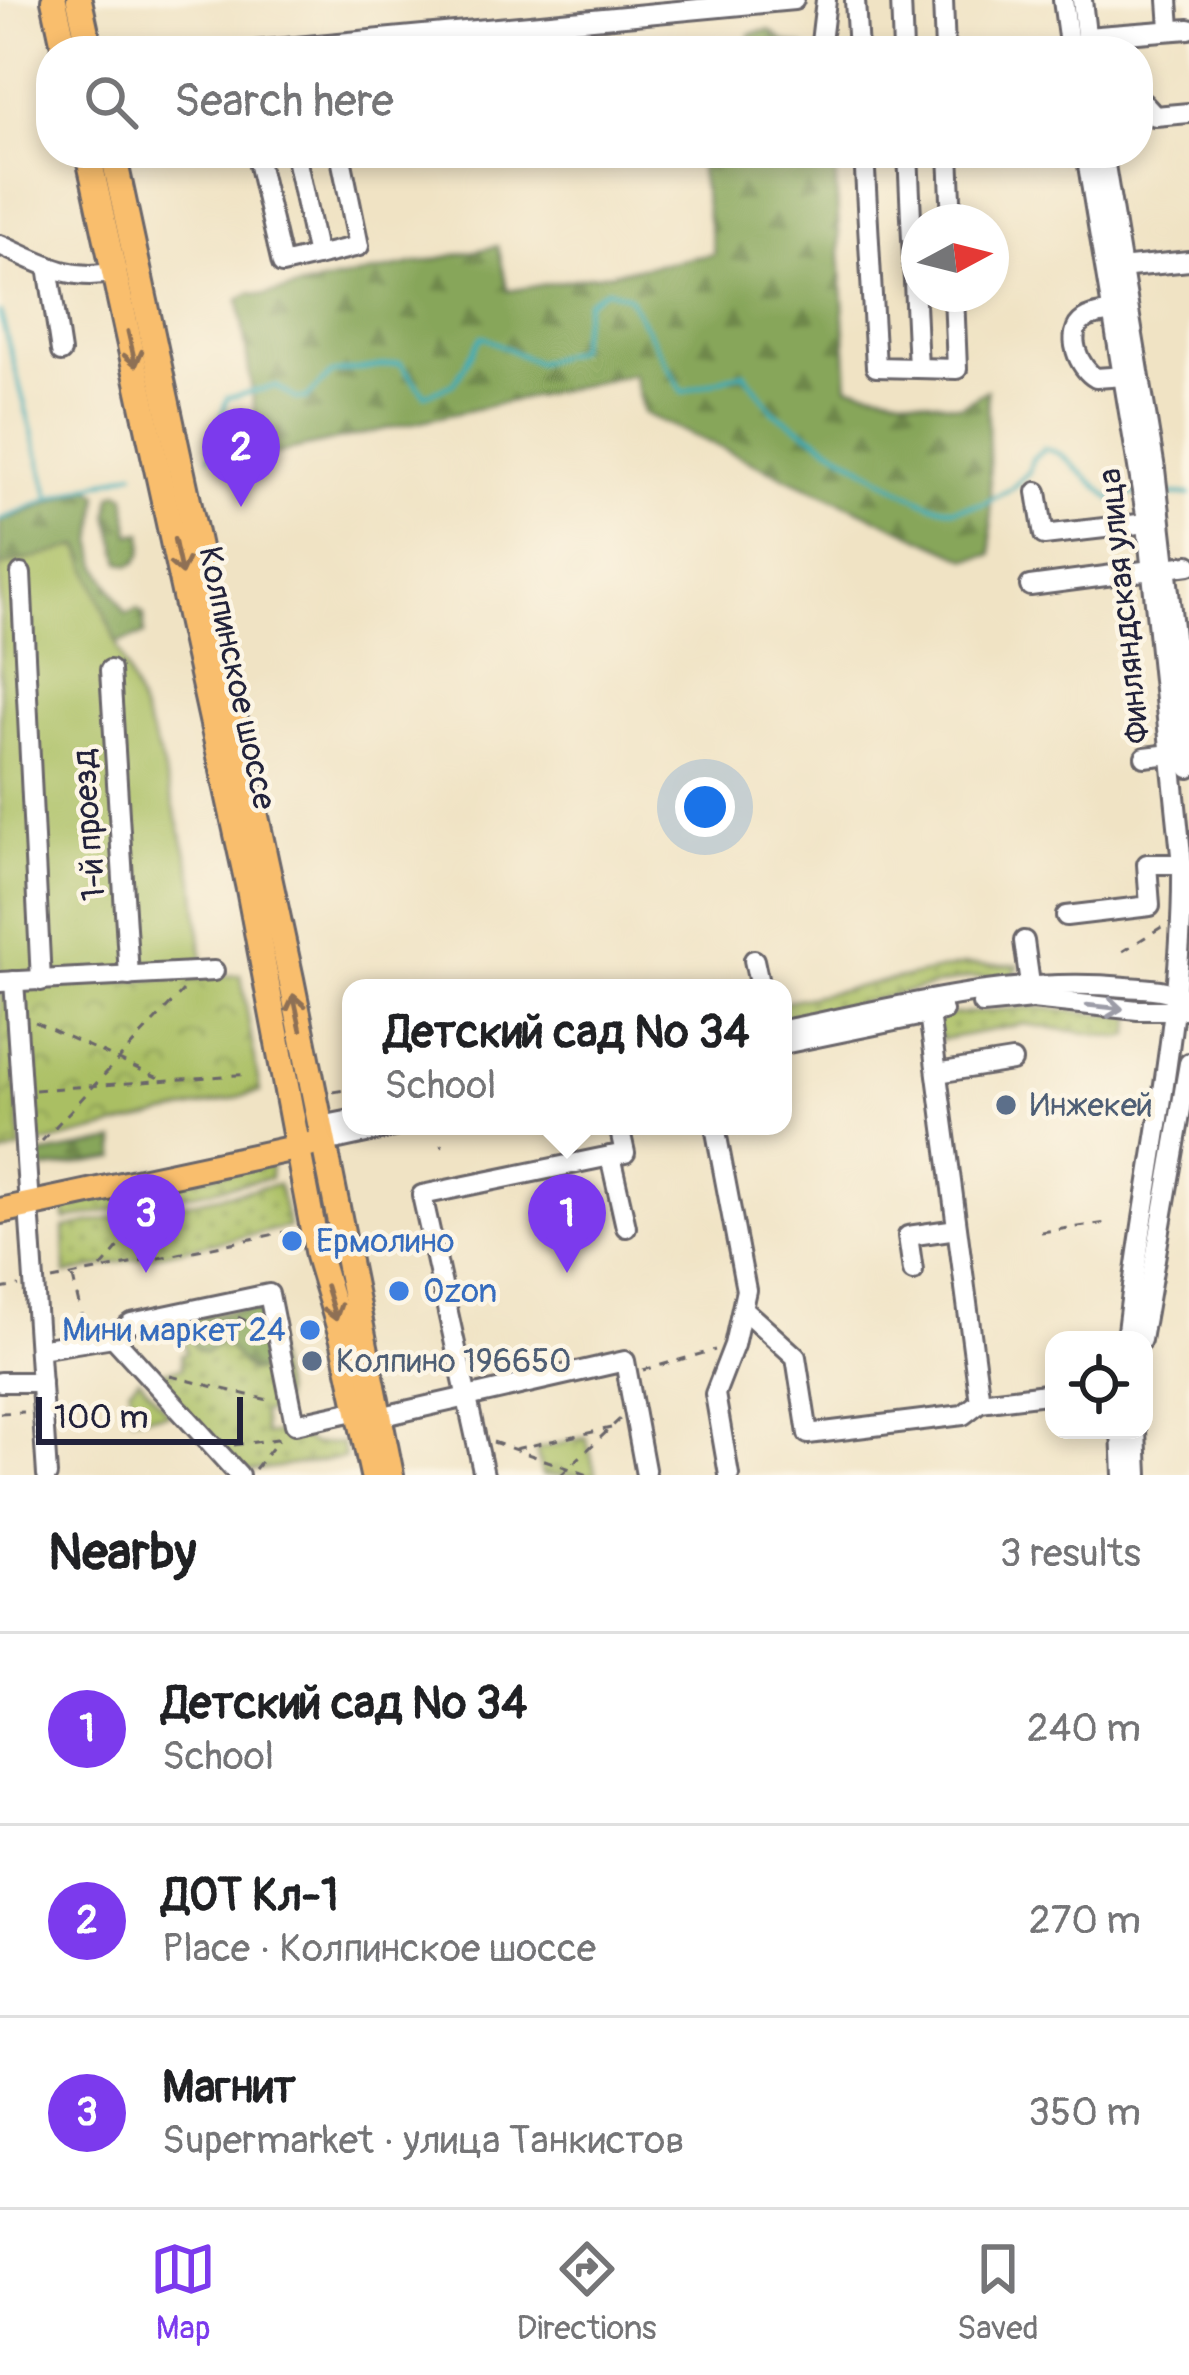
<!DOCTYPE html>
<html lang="en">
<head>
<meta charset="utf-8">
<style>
  :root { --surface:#fff; --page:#f2f2f2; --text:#202124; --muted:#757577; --line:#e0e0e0; --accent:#7c3aed }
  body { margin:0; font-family:Pangolin,sans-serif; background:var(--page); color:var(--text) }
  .controls { position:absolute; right:36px; bottom:36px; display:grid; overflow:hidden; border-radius:24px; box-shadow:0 6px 18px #0003 }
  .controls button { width:108px; height:108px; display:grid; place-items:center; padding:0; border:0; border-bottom:3px solid var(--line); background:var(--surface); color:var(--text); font:60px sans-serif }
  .compass { position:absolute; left:901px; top:204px; width:108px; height:108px; border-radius:50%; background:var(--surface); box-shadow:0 6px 18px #0003; rotate:83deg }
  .scale { position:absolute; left:36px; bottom:30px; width:207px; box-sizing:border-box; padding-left:12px; border:6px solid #22223b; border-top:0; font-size:33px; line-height:42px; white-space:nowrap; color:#22223b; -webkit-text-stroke:9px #fcf5e5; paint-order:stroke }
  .you { position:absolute; left:705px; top:807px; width:42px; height:42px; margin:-30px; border:9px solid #fff; border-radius:50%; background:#1a73e8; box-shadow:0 0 0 18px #1a73e833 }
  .badge { display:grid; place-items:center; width:78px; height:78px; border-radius:50%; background:var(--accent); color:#fff; font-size:39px; font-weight:700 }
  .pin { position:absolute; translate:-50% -99px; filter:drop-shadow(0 3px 6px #0008) }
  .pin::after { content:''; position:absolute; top:63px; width:42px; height:36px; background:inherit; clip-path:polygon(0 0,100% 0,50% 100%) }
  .popup { position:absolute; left:342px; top:979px; width:450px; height:156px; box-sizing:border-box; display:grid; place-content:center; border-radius:24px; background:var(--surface); filter:drop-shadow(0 3px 9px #0005); font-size:39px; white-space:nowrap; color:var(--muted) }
  .popup b { font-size:45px; color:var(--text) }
  .popup::after { content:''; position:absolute; left:50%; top:100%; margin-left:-24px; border:24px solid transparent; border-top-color:var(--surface) }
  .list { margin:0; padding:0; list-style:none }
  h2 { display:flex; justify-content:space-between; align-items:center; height:156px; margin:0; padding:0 48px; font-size:51px }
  h2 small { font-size:39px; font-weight:400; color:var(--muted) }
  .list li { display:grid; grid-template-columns:78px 1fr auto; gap:36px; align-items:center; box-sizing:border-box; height:192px; padding:0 48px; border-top:3px solid var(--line) }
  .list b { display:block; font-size:45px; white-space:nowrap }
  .list p { margin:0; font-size:39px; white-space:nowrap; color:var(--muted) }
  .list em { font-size:39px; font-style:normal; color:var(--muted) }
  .icon { flex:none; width:66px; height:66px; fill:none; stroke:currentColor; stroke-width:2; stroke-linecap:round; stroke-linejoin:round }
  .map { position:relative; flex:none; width:1189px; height:1475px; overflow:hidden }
  .search { position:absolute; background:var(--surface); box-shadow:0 6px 18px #0003; left:36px; right:36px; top:36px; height:132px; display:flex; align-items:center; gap:30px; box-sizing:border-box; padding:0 42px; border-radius:48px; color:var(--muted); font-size:45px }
  .sheet { height:732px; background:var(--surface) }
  nav { display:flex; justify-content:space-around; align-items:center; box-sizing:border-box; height:168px; border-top:3px solid var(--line); background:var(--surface); font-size:33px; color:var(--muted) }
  nav a { display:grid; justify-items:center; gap:6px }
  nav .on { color:var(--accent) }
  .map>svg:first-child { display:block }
  .grass { fill:url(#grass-dots); stroke:#667050; stroke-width:3 }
  .forest { fill:url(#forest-firs); stroke:#54644a; stroke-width:3 }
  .park { fill:url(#park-crowns); stroke:#667050; stroke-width:3 }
  .garden { fill:#aabf64; stroke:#667050; stroke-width:3 }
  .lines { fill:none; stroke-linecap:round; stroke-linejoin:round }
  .stream { stroke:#3bacb6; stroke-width:4.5 }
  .minor-casing { stroke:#6a666b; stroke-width:24 }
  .major-casing { stroke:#6a666b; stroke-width:30 }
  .path { stroke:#6a666b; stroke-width:3; stroke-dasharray:9 9; stroke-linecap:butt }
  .minor { stroke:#fff; stroke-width:18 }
  .major { stroke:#f9be6d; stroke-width:24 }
  .oneway { stroke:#8e7054 }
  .oneway2 { stroke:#9c9ca7 }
  .service-dot { fill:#5c6f8a; stroke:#fcf5e5; stroke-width:4.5 }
  .shop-dot { fill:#3f7fe0; stroke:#fcf5e5; stroke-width:4.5 }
  .labels { text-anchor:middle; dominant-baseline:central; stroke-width:9; stroke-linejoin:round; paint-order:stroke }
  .street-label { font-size:33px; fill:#22223b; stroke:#fcf5e5 }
  .service-label { font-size:33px; fill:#4e5e75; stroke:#fcf5e5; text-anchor:start }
  .shop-label { font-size:33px; fill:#366cbe; stroke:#fcf5e5; text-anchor:start }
</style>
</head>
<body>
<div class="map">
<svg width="1189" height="1475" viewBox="0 0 1189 1475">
  <defs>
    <pattern id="grass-dots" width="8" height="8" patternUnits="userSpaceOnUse" patternTransform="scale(3)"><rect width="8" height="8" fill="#aabf64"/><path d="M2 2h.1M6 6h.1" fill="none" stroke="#8a9b54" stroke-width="1.8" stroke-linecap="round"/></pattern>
    <pattern id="forest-firs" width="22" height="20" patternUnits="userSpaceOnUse" patternTransform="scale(3)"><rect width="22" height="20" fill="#87a65a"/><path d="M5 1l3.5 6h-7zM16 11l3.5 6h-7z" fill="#6e874c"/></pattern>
    <pattern id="park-crowns" width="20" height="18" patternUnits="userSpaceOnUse" patternTransform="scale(3)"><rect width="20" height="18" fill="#aabf64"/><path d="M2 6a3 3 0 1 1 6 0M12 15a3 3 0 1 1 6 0" fill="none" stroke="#8a9b54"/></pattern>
  </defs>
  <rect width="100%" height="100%" fill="#fcf5e5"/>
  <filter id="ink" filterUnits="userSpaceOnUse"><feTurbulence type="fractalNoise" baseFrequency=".00833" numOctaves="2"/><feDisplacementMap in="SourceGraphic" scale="24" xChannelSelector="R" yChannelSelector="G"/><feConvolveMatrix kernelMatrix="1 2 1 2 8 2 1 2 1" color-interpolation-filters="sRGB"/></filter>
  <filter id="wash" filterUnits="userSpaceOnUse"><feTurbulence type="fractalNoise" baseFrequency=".004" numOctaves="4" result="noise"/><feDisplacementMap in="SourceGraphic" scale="48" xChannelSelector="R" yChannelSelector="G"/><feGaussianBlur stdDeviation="2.7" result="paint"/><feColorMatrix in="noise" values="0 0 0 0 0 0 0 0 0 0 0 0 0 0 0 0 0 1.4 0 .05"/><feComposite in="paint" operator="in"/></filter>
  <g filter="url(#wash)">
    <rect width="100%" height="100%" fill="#f0e3c4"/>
    <g class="grass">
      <polygon points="964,965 1019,965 1014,975 968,978 783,1020 783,1002"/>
      <polygon points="1031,1007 1133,1017 1130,1035 1122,1038 1024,1024 940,1040 935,1016"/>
      <polygon points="271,1163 270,1178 65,1220 64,1205"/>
      <polygon points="278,1184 289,1227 65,1274 64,1228"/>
      <polygon points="263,1304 282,1391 282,1409 262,1413 265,1435 295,1431 312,1444 342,1443 344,1458 242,1472 152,1373 182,1368 181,1354 186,1353 182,1318"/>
    </g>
    <g class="forest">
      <polygon points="769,30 785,42 805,47 804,51 748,51 750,34"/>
      <polygon points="697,153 745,153 750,161 761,163 766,153 820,153 835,168 848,386 960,406 987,390 992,555 968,559 643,413 633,374 261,457 239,299 250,293 264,295 498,246 508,291 714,254"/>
      <polygon points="89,488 99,494 94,543 98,565 126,614 137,609 144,615 144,635 116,643 79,547 0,567 0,522"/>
      <path d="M118,492L126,495L130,534L142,533C144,548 145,558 130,565L121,562L109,515L112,495Z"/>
      <polygon points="116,1141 116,1158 35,1171 33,1160 39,1155"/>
      <polygon points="260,1308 268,1360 258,1371 249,1371 222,1341 205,1353 194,1346 189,1323"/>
    </g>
    <g class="park">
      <polygon points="241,975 260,1092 33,1146 22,986"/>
      <polygon points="0,991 11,1001 21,1149 0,1156"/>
      <polygon points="139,1378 169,1414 132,1417 129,1388"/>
      <polygon points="586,1437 596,1475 542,1475 536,1450"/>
    </g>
    <polygon class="garden" points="79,546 160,758 195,882 203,964 0,978 0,567"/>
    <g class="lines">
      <g class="stream">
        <polyline points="0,312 50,499"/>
        <polyline points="210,456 217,448 216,433 227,398 276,386 296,399 306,399 332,373 400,363 425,395 454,384 482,336 537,363 576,350 587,302 607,289 628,296 683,392 744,372 774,412 902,491 930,504 953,509 983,504 1011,489 1029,472 1032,459 1044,448 1060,454 1113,500 1137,493"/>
        <polyline points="1166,494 1189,495"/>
        <polyline points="0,520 50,499 134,472"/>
      </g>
    </g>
  </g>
  <g filter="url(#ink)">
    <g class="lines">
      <defs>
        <g id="minor">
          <polyline points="855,0 858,51"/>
          <polyline points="901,0 903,51"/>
          <polyline points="943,0 945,51"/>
          <polyline points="1063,0 1070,51"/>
          <polyline points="1082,0 1088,51"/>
          <polyline points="1168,0 1170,28"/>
          <polyline points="1086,37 1189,29"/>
          <polyline points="254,51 794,0"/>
          <polyline points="820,51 826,0"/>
          <polyline points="1138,103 1143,103 1155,116 1189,113"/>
          <polyline points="256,153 282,264 359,246 340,153"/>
          <polyline points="295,153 317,256"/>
          <polyline points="864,153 876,367 957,369 954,294"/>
          <polyline points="908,153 918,368"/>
          <polyline points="949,153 952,222"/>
          <path d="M1086,153L1146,515L1182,864C1184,1024 1144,1181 1126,1340"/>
          <polyline points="1103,153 1155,469 1189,768"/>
          <path d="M0,245C39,262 71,283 114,272"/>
          <polyline points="48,266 61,352"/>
          <polyline points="1110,269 1189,261"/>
          <path d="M1113,312C1104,314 1092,314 1084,320C1064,333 1079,369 1096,378L1125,376"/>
          <polyline points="1037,492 1044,535 1147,523"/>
          <polyline points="21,574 41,981"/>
          <polyline points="1030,586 1189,565"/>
          <polyline points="110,670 129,976"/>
          <polyline points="1145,757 1171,754"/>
          <polyline points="1066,916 1150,906 1147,864 1182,864"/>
          <polyline points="1024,941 1030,984"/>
          <polyline points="754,960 760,988"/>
          <polyline points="14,981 47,1475"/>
          <polyline points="0,982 214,971"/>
          <polyline points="982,1004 1032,999 1138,1010 1181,1010"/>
          <polyline points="929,1014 980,1402"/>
          <path d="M783,1030C898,1007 1008,976 1126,987C1149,989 1170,988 1189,1001"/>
          <polyline points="783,1044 943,1011"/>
          <polyline points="937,1073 1012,1061"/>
          <polyline points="321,1126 351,1120"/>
          <polyline points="715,1126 746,1290 734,1345 715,1394 729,1475"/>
          <polyline points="325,1142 398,1126"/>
          <polyline points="610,1156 626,1227"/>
          <polyline points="913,1271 908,1236 957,1229"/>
          <polyline points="744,1310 796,1357 808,1434 963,1415 980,1402 1054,1393"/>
          <polyline points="113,1337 239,1475"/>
          <polyline points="1141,1340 1189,1063"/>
          <polyline points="39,1349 113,1337 131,1323 269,1294 295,1424 359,1410"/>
          <polyline points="0,1382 41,1382"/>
          <polyline points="379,1417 625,1361 646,1475"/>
          <polyline points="1121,1430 1123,1475"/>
          <polyline points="1136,1430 1138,1475"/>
          <polyline points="484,1475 422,1195 625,1153 619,1126"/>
        </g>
        <g id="major">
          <polyline points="54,0 65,51"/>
          <polyline points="79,0 90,51"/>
          <polyline points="88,153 249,889 318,1256 344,1343 373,1475"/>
          <polyline points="113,153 291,979 391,1475"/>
          <polyline points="0,1211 309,1145"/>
        </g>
      </defs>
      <use href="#minor" class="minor-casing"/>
      <use href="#major" class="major-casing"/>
      <g class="path">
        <polyline points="1123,951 1163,926"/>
        <polyline points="35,1022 163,1080"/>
        <polyline points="35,1090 250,1074"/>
        <polyline points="333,1092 345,1090"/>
        <polyline points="42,1141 183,991"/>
        <polyline points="441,1144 442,1147"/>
        <polyline points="1041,1232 1107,1223"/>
        <polyline points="101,1268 154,1205"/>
        <polyline points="73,1278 84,1327"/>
        <polyline points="52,1280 295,1230"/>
        <polyline points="0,1289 19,1286"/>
        <polyline points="238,1317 257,1326"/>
        <polyline points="643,1370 715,1350"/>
        <polyline points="170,1376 272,1401"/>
        <polyline points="0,1413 24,1412"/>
        <polyline points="493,1442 588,1475"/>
        <polyline points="234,1445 284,1438"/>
        <polyline points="515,1449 611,1428"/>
        <polyline points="255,1469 279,1440"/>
        <polyline points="561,1475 620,1419"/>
      </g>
      <use href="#minor" class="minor"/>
      <use href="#major" class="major"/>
    </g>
    <defs><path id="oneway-shaft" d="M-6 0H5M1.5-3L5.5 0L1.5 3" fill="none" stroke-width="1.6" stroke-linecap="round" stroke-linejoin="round" transform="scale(3)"/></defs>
    <g class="oneway">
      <use href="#oneway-shaft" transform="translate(132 349) rotate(77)"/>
      <use href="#oneway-shaft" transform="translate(178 557) rotate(78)"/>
      <use href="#oneway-shaft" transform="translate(297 1012) rotate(-102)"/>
      <use href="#oneway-shaft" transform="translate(331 1303) rotate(73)"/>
    </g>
    <use class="oneway2" href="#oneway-shaft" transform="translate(1105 1007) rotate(6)"/>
  </g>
  <g class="service-dot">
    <circle cx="1006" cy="1105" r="12"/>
    <circle cx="312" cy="1361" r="12"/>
  </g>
  <g class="shop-dot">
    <circle cx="292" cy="1241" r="12"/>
    <circle cx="399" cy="1291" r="12"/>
    <circle cx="310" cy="1330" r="12"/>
  </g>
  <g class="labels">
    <g class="street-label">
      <text transform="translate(1124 606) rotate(-96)">Финляндская улица</text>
      <text transform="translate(237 678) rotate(78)">Колпинское шоссе</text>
      <text transform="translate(89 825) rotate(-94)">1-й проезд</text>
    </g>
    <g class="service-label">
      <text x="1030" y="1105">Инжекей</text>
      <text x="336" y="1361">Колпино 196650</text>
    </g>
    <g class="shop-label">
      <text x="316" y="1241">Ермолино</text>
      <text x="423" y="1291">Ozon</text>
      <text x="286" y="1330" text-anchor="end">Мини маркет 24</text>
    </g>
  </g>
</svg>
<div class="controls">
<button><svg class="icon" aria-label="locate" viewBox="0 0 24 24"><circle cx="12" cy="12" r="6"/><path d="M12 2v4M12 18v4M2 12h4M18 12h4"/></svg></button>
</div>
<svg class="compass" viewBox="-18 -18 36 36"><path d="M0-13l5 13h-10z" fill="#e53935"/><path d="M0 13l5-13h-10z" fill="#757577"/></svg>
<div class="scale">100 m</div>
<div class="you"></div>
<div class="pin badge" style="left:567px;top:1273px">1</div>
<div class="popup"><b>Детский сад № 34</b>School</div>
<div class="pin badge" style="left:241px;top:507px">2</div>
<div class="pin badge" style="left:146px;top:1273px">3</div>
<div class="search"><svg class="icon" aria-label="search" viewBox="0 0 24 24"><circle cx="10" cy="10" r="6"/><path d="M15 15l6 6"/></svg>Search here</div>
</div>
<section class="sheet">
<h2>Nearby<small>3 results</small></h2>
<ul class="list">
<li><span class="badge">1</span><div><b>Детский сад № 34</b><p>School</p></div><em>240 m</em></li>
<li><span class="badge">2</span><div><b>ДОТ Кл-1</b><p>Place · Колпинское шоссе</p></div><em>270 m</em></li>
<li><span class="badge">3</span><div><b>Магнит</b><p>Supermarket · улица Танкистов</p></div><em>350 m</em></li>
</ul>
</section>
<nav>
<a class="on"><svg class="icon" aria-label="map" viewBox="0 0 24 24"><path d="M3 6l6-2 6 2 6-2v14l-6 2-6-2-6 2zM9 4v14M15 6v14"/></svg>Map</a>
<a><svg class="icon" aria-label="directions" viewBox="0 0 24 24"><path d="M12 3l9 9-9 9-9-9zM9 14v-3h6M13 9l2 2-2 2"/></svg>Directions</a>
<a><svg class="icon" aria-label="saved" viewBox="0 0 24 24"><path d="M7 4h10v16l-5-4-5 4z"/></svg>Saved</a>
</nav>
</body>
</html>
